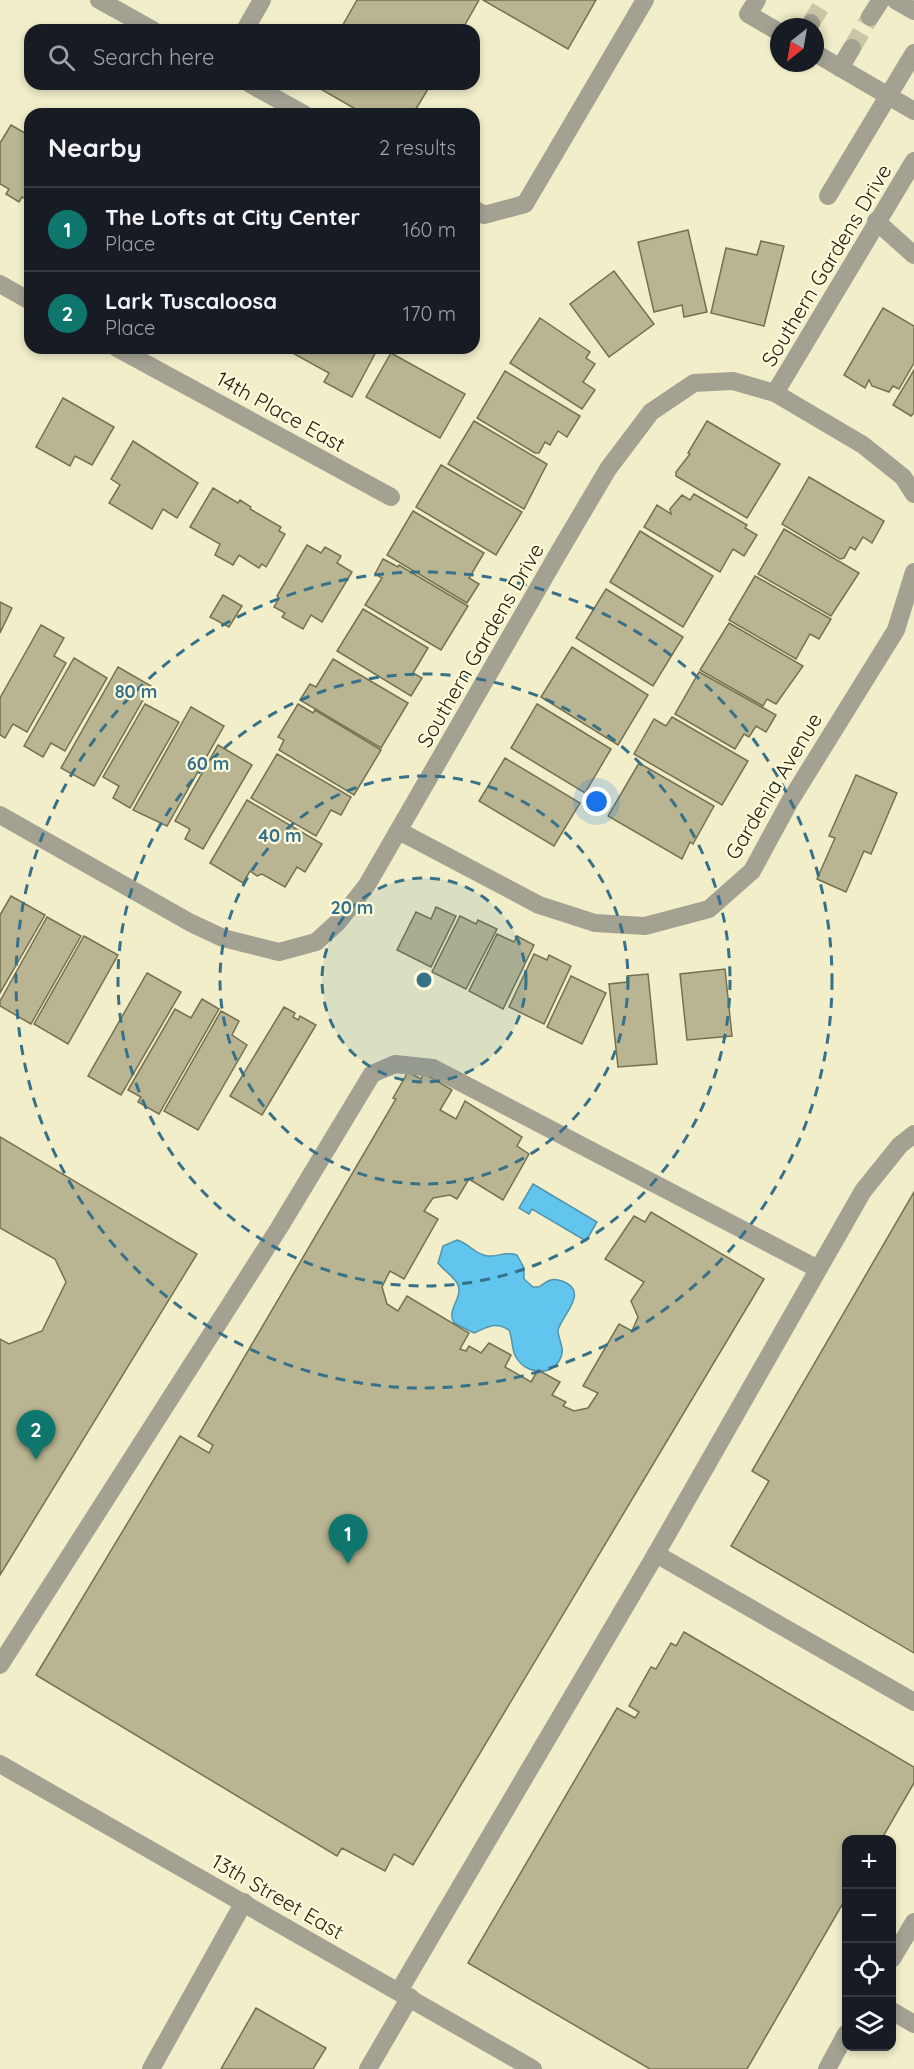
<!DOCTYPE html>
<html lang="en">
<head>
<meta charset="utf-8">
<style>
  :root { --surface:#171b24; --page:#20242c; --text:#f1f3f6; --muted:#9ea1a6; --line:#363941; --accent:#0f766e }
  body { margin:0; font-family:Quicksand,sans-serif; background:var(--page); color:var(--text) }
  .controls { position:absolute; right:18px; bottom:18px; display:grid; overflow:hidden; border-radius:12px; box-shadow:0 3px 9px #0003 }
  .controls button { width:54px; height:54px; display:grid; place-items:center; padding:0; border:0; border-bottom:2px solid var(--line); background:var(--surface); color:var(--text); font:30px sans-serif }
  .compass { position:absolute; left:770px; top:18px; width:54px; height:54px; border-radius:50%; background:var(--surface); box-shadow:0 3px 9px #0003; rotate:211deg }
  .you { position:absolute; left:597px; top:802px; width:21px; height:21px; margin:-15px; border:4px solid #fff; border-radius:50%; background:#1a73e8; box-shadow:0 0 0 9px #1a73e833 }
  .badge { display:grid; place-items:center; width:39px; height:39px; border-radius:50%; background:var(--accent); color:#fff; font-size:20px; font-weight:700 }
  .pin { position:absolute; translate:-50% -50px; filter:drop-shadow(0 2px 3px #0008) }
  .pin::after { content:''; position:absolute; top:32px; width:21px; height:18px; background:inherit; clip-path:polygon(0 0,100% 0,50% 100%) }
  .list { margin:0; padding:0; list-style:none }
  h2 { display:flex; justify-content:space-between; align-items:center; height:78px; margin:0; padding:0 24px; font-size:26px }
  h2 small { font-size:20px; font-weight:400; color:var(--muted) }
  .list li { display:grid; grid-template-columns:39px 1fr auto; gap:18px; align-items:center; box-sizing:border-box; height:84px; padding:0 24px; border-top:2px solid var(--line) }
  .list b { display:block; font-size:22px; white-space:nowrap }
  .list p { margin:0; font-size:20px; white-space:nowrap; color:var(--muted) }
  .list em { font-size:20px; font-style:normal; color:var(--muted) }
  .icon { flex:none; width:33px; height:33px; fill:none; stroke:currentColor; stroke-width:2; stroke-linecap:round; stroke-linejoin:round }
  .map { position:relative; flex:none; width:914px; height:2069px; overflow:hidden }
  .search { position:absolute; background:var(--surface); box-shadow:0 3px 9px #0003; left:24px; top:24px; width:456px; height:66px; display:flex; align-items:center; gap:15px; box-sizing:border-box; padding:0 21px; border-radius:18px; color:var(--muted); font-size:22px }
  .panel { position:absolute; background:var(--surface); box-shadow:0 3px 9px #0003; left:24px; top:108px; width:456px; height:246px; border-radius:18px }
  .map>svg:first-child { display:block }
  .water { fill:#62c5ee; stroke:#5094ad; stroke-width:1.5 }
  .building { fill:#b9b592; stroke:#757150; stroke-width:1.5 }
  .lines { fill:none; stroke-linecap:round; stroke-linejoin:round }
  .minor-tunnel { stroke:#c9c5a5; stroke-width:18; stroke-dasharray:18 9; stroke-linecap:butt }
  .minor { stroke:#a3a192; stroke-width:18 }
  .ring { fill:none; stroke:#367189; stroke-width:3; stroke-dasharray:10 8 }
  .labels { text-anchor:middle; dominant-baseline:central; stroke-width:4.5; stroke-linejoin:round; paint-order:stroke }
  .street-label { font-size:21px; fill:#252315; stroke:#fefbdd }
  .centre { fill:#367189; stroke:#fefbdd; stroke-width:3 }
  .ring-label { font-size:18px; text-anchor:middle; font-weight:bold; fill:#367189; stroke:#fefbdd; stroke-width:4.5; stroke-linejoin:round; paint-order:stroke }
</style>
</head>
<body>
<div class="map">
<svg width="914" height="2069" viewBox="0 0 914 2069">
  <rect width="100%" height="100%" fill="#f2eec9"/>
  <g class="water">
    <polygon points="533,1184 597,1222 586,1241 532,1209 529,1214 519,1208"/>
    <path d="M457,1240C469,1243 475,1255 488,1256C498,1257 505,1251 517,1255L524,1268V1279L533,1287H539C547,1281 552,1277 562,1281C590,1291 563,1314 558,1330C558,1339 565,1348 561,1357C553,1378 525,1374 516,1357C511,1349 513,1339 509,1330C495,1321 488,1327 474,1333L454,1323C446,1309 463,1299 458,1285C455,1277 443,1270 438,1263L443,1246Z"/>
  </g>
  <g class="building">
    <polygon points="357,0 479,0 462,30 340,30"/>
    <polygon points="483,0 596,0 568,49"/>
    <polygon points="312,84 431,84 413,114 364,114"/>
    <polygon points="11,125 30,136 30,201 22,197 19,202 6,194 9,189 0,184 0,143"/>
    <polygon points="688,230 707,312 684,317 682,305 654,312 638,242"/>
    <polygon points="761,241 784,246 764,326 711,313 726,248 757,255"/>
    <polygon points="614,271 654,324 609,357 570,304"/>
    <polygon points="883,308 914,326 914,363 899,389 893,386 889,392 872,386 869,380 865,388 844,375"/>
    <polygon points="540,318 590,352 586,358 595,364 583,382 595,390 582,409 510,363"/>
    <polygon points="288,348 378,348 352,397 324,382 329,373 287,350"/>
    <polygon points="391,353 465,394 440,438 366,397"/>
    <polygon points="914,370 914,413 911,416 893,405"/>
    <polygon points="505,371 580,416 567,437 558,431 550,445 545,442 539,453 535,453 477,418"/>
    <polygon points="63,398 114,427 92,465 75,456 70,466 36,447"/>
    <polygon points="474,421 547,464 524,509 448,464"/>
    <polygon points="707,421 780,464 747,518 676,476 676,472 690,454 688,453"/>
    <polygon points="133,441 198,483 177,518 163,509 152,529 109,503 120,485 111,479"/>
    <polygon points="441,465 522,512 496,555 416,507"/>
    <polygon points="809,477 884,521 872,543 863,537 855,550 850,547 844,558 840,559 782,524"/>
    <polygon points="213,488 238,503 240,500 251,507 250,509 281,527 279,531 285,534 266,567 262,564 259,568 239,555 233,565 215,555 220,544 190,527"/>
    <polygon points="694,494 747,525 745,528 757,535 744,556 733,549 720,572 644,527 657,505 671,514 670,509 682,495 690,500"/>
    <polygon points="413,511 484,553 469,578 479,584 467,603 387,555"/>
    <polygon points="784,529 859,573 831,616 758,574"/>
    <polygon points="640,531 713,576 683,627 610,582"/>
    <polygon points="307,545 321,553 325,547 341,556 337,563 352,572 322,622 311,615 303,629 282,617 285,613 274,607 279,598 277,596"/>
    <polygon points="383,559 398,567 399,565 468,606 441,650 365,605 382,578 375,574"/>
    <polygon points="755,576 831,619 819,639 810,634 796,659 729,620"/>
    <polygon points="606,589 683,637 653,686 576,638"/>
    <polygon points="223,595 242,606 229,627 210,617"/>
    <polygon points="0,602 12,608 0,633"/>
    <polygon points="363,609 428,648 413,673 422,678 411,696 337,651"/>
    <polygon points="729,623 803,666 776,704 767,699 763,706 700,670"/>
    <polygon points="41,625 64,638 54,656 66,663 27,732 13,724 5,738 0,735 0,698"/>
    <polygon points="572,647 648,695 618,745 541,697"/>
    <polygon points="74,658 107,678 65,751 51,743 43,757 24,746"/>
    <polygon points="333,659 408,703 381,748 300,700 310,684 316,687"/>
    <polygon points="118,667 151,686 94,786 61,768"/>
    <polygon points="699,672 776,715 766,732 756,726 749,737 744,734 735,749 675,714"/>
    <polygon points="145,704 179,722 130,808 113,798 119,786 103,777"/>
    <polygon points="298,704 313,713 315,710 381,750 354,795 279,750 284,740 278,737"/>
    <polygon points="537,704 611,749 585,793 511,748"/>
    <polygon points="191,707 224,726 167,826 133,810"/>
    <polygon points="672,717 748,761 722,805 634,754 654,719 666,726"/>
    <polygon points="218,745 252,765 203,849 185,839 190,829 175,821"/>
    <polygon points="277,754 351,797 341,815 331,810 316,836 251,798"/>
    <polygon points="505,758 580,803 554,846 479,801"/>
    <polygon points="639,763 714,806 693,844 690,842 682,859 608,816"/>
    <polygon points="856,775 897,793 871,854 864,851 846,892 817,879 835,838 829,836"/>
    <polygon points="247,800 322,844 305,872 297,867 285,887 262,874 257,876 250,871 243,883 210,863"/>
    <polygon points="11,896 45,915 0,993 0,915"/>
    <polygon points="436,907 456,916 431,967 397,950 416,912 431,919"/>
    <polygon points="460,916 476,924 478,920 497,929 466,989 432,972"/>
    <polygon points="47,917 81,936 31,1024 0,1006 0,1001"/>
    <polygon points="497,934 514,942 517,936 534,945 503,1009 469,991"/>
    <polygon points="84,936 118,955 68,1044 34,1024"/>
    <polygon points="534,954 547,960 549,955 571,966 544,1024 509,1007"/>
    <polygon points="725,969 732,1036 687,1040 680,974"/>
    <polygon points="147,973 181,992 121,1095 88,1076"/>
    <polygon points="648,974 657,1064 618,1067 609,984 627,982 627,976"/>
    <polygon points="571,976 606,993 582,1044 547,1027"/>
    <polygon points="202,999 219,1009 159,1114 138,1102 141,1097 128,1090 175,1009 191,1018"/>
    <polygon points="284,1007 295,1013 293,1017 298,1020 300,1016 316,1025 262,1115 230,1096"/>
    <polygon points="221,1011 239,1021 232,1035 247,1045 198,1130 164,1111"/>
    <polygon points="408,1072 421,1079 424,1073 452,1090 440,1110 456,1119 465,1101 522,1137 517,1146 529,1154 503,1200 469,1179 457,1199 450,1195 433,1198 424,1211 438,1219 404,1279 390,1271 382,1287 387,1304 398,1311 407,1296 469,1333 460,1349 466,1351 469,1346 481,1353 489,1343 511,1355 505,1367 531,1382 538,1370 560,1382 552,1395 566,1402 563,1406 574,1411 588,1408 598,1393 583,1386 619,1324 632,1331 638,1317 631,1301 644,1282 605,1259 634,1216 645,1222 651,1212 764,1279 413,1865 394,1854 385,1871 342,1848 337,1856 36,1675 180,1436 209,1453 213,1445 198,1436 396,1099 393,1098"/>
    <polygon points="0,1137 197,1254 0,1575 0,1339 9,1344 42,1331 66,1282 55,1259 0,1228"/>
    <polygon points="914,1192 914,1653 731,1546 769,1481 752,1471"/>
    <polygon points="684,1632 914,1767 914,1783 881,1840 846,1840 846,1898 747,2069 650,2069 468,1963 617,1708 635,1718 639,1712 629,1706 651,1667 656,1669 671,1643 676,1646"/>
    <polygon points="256,2008 326,2048 313,2069 221,2069"/>
  </g>
  <g class="lines">
    <g class="minor-tunnel">
      <polyline points="811,23 825,0"/>
      <polyline points="852,48 870,17"/>
    </g>
    <g class="minor">
      <polyline points="99,0 153,30"/>
      <polyline points="757,0 748,14 779,32"/>
      <polyline points="895,0 914,11"/>
      <polyline points="870,17 881,0"/>
      <polyline points="809,27 811,23"/>
      <polyline points="245,30 262,0"/>
      <polyline points="815,53 914,111"/>
      <polyline points="840,68 852,48"/>
      <polyline points="250,84 304,114"/>
      <polyline points="828,196 914,53"/>
      <polyline points="474,209 484,215 525,204 645,0"/>
      <polyline points="876,221 914,255"/>
      <polyline points="0,284 30,301"/>
      <polyline points="117,348 391,497"/>
      <polyline points="775,393 914,161"/>
      <polyline points="0,815 191,923 223,938 279,952 316,942 338,922 367,885 559,552 608,469 651,412 694,383 733,381 775,393 863,445 903,477 914,494"/>
      <polyline points="399,831 539,905 595,923 645,926 709,909 752,871 790,801 896,630 914,572"/>
      <polyline points="656,1554 914,1702"/>
      <polyline points="0,1665 279,1228 372,1074 395,1064 433,1068 818,1269"/>
      <polyline points="0,1764 533,2069"/>
      <polyline points="892,1959 914,1922"/>
      <polyline points="399,1991 656,1554 863,1191 900,1145 914,1134"/>
      <polyline points="892,2011 914,2024"/>
      <polyline points="151,2069 244,1902"/>
      <polyline points="368,2069 410,1997"/>
      <polyline points="827,2069 846,2034"/>
    </g>
  </g>
  <circle cx="424" cy="980" r="102" fill="#367189" fill-opacity=".12"/>
  <g class="ring">
    <circle cx="424" cy="980" r="102"/>
    <circle cx="424" cy="980" r="204"/>
    <circle cx="424" cy="980" r="306"/>
    <circle cx="424" cy="980" r="408"/>
  </g>
  <g class="labels">
    <g class="street-label">
      <text transform="translate(826 265) rotate(-59)">Southern Gardens Drive</text>
      <text transform="translate(281 411) rotate(29)">14th Place East</text>
      <text transform="translate(480 645) rotate(-60)">Southern Gardens Drive</text>
      <text transform="translate(773 786) rotate(-59)">Gardenia Avenue</text>
      <text transform="translate(278 1896) rotate(30)">13th Street East</text>
    </g>
  </g>
  <circle cx="424" cy="980" r="9" class="centre"/>
  <g class="ring-label">
    <text x="136" y="698">80 m</text>
    <text x="208" y="770">60 m</text>
    <text x="280" y="842">40 m</text>
    <text x="352" y="914">20 m</text>
  </g>
</svg>
<div class="controls">
<button>+</button>
<button>−</button>
<button><svg class="icon" aria-label="locate" viewBox="0 0 24 24"><circle cx="12" cy="12" r="6"/><path d="M12 2v4M12 18v4M2 12h4M18 12h4"/></svg></button>
<button><svg class="icon" aria-label="layers" viewBox="0 0 24 24"><path d="M12 4l9 5-9 5-9-5zM3 14l9 5 9-5"/></svg></button>
</div>
<svg class="compass" viewBox="-18 -18 36 36"><path d="M0-13l5 13h-10z" fill="#e53935"/><path d="M0 13l5-13h-10z" fill="#9ea1a6"/></svg>
<div class="you"></div>
<div class="pin badge" style="left:348px;top:1564px">1</div>
<div class="pin badge" style="left:36px;top:1460px">2</div>
<div class="search"><svg class="icon" aria-label="search" viewBox="0 0 24 24"><circle cx="10" cy="10" r="6"/><path d="M15 15l6 6"/></svg>Search here</div>
<section class="panel">
<h2>Nearby<small>2 results</small></h2>
<ul class="list">
<li><span class="badge">1</span><div><b>The Lofts at City Center</b><p>Place</p></div><em>160 m</em></li>
<li><span class="badge">2</span><div><b>Lark Tuscaloosa</b><p>Place</p></div><em>170 m</em></li>
</ul>
</section>
</div>
</body>
</html>
